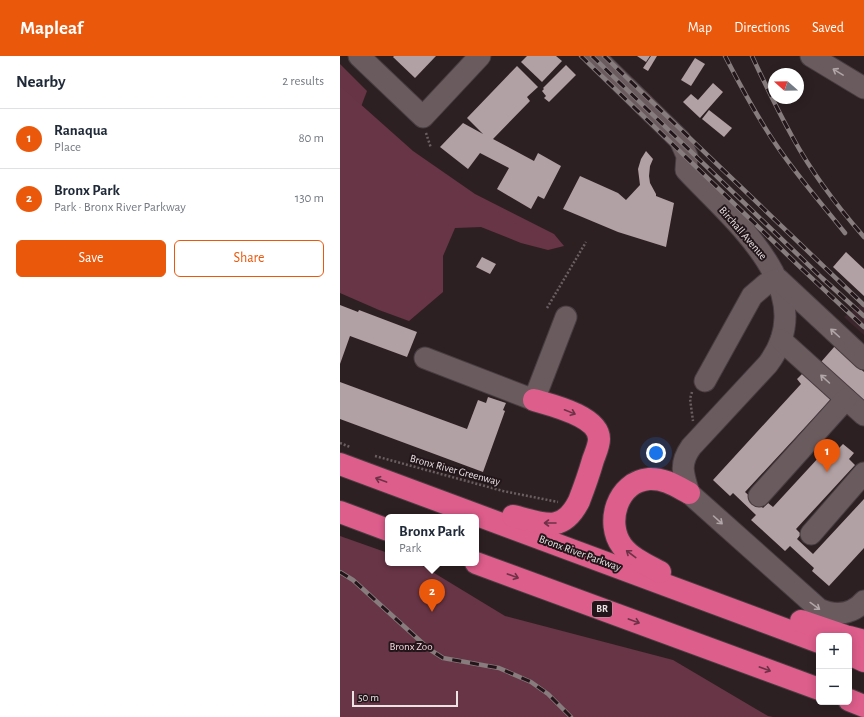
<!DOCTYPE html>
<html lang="en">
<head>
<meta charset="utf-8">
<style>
  :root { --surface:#fff; --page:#f2f2f3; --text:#1f2937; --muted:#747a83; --line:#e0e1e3; --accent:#ea580c }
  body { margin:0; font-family:"Alegreya Sans",sans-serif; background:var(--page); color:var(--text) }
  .controls { position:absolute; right:12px; bottom:12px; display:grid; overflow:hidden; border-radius:6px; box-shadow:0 2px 10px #0003 }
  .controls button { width:36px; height:36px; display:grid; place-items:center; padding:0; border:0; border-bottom:1px solid var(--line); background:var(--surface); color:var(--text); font:20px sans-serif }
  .compass { position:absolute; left:428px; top:12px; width:36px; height:36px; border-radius:50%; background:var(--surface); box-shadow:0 2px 10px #0003; rotate:290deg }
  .scale { position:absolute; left:12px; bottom:10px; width:106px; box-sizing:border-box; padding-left:4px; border:2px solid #ece3e5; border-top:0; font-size:11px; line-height:14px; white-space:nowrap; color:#ece3e5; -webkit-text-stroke:3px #23161a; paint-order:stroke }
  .you { position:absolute; left:316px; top:397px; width:14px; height:14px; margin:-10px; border:3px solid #fff; border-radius:50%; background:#1a73e8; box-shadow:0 0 0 6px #1a73e833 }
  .badge { display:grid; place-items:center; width:26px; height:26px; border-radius:50%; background:var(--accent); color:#fff; font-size:13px; font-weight:700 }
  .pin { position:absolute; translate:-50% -33px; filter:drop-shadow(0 1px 2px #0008) }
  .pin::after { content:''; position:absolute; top:21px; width:14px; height:12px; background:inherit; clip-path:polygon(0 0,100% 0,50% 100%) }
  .popup { position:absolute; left:45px; top:458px; width:94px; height:52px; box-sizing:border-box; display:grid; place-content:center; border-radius:6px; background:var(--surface); filter:drop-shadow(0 1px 3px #0005); font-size:13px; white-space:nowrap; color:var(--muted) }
  .popup b { font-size:15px; color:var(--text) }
  .popup::after { content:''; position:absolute; left:50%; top:100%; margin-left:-8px; border:8px solid transparent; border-top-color:var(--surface) }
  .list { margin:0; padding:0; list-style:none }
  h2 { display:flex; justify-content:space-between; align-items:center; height:52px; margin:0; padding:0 16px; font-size:17px }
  h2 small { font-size:13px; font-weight:400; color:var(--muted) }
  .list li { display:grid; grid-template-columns:26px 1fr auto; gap:12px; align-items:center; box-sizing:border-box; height:60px; padding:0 16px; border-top:1px solid var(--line) }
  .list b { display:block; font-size:15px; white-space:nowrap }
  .list p { margin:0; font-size:13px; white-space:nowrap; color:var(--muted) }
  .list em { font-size:13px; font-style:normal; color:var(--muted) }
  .actions { display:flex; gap:8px; padding:12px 16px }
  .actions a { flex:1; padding:9px 0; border:1px solid var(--accent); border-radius:6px; text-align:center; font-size:14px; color:var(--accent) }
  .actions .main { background:var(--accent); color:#fff }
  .map { position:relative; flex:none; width:524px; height:661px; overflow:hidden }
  header { display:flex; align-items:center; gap:24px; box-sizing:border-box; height:56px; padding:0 20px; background:var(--accent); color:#fff }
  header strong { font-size:19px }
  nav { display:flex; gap:22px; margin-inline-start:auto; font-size:14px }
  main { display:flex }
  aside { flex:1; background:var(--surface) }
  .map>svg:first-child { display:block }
  .built { fill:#3a262c }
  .green { fill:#663444 }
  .forest { fill:#683546 }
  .building { fill:#b1a0a4 }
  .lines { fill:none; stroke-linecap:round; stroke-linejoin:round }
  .minor-casing { stroke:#493d41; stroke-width:23 }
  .highway-casing { stroke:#493d41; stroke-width:24 }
  .path { stroke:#6b5f62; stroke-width:2.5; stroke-dasharray:2 2; stroke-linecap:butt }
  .minor { stroke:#6a5b5f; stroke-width:21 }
  .highway { stroke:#dd5d8b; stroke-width:22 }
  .rail-casing { stroke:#877c7e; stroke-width:4.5 }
  .rail { stroke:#23161a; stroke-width:3; stroke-dasharray:9; stroke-linecap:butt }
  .oneway { stroke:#b2a6a9 }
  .oneway2 { stroke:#6d3247 }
  .labels { text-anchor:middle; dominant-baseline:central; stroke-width:4; stroke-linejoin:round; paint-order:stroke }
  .shield { fill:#23161a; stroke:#b0a6a8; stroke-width:1 }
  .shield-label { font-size:10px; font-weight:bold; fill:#ece3e5 }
  .street-label { font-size:11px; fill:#ece3e5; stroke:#23161a }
  .park-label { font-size:11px; fill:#fcd8e1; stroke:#23161a }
</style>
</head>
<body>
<header>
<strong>Mapleaf</strong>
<nav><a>Map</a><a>Directions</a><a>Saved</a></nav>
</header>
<main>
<aside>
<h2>Nearby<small>2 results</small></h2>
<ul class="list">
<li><span class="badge">1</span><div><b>Ranaqua</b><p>Place</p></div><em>80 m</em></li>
<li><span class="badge">2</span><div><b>Bronx Park</b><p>Park · Bronx River Parkway</p></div><em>130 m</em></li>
</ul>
<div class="actions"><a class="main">Save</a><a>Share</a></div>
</aside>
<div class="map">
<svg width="524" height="661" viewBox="0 0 524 661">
  <rect width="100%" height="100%" fill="#2d2023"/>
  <polygon class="built" points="524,246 524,279 504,261"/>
  <polygon class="green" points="0,8 27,35 0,106"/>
  <g class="forest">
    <polygon points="0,30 73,95 135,138 214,178 224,190 208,194 181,187 141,171 115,172 103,200 103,236 69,265 39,254 0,237"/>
    <polygon points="0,480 48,497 48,507 77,507 81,509 165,560 333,604 428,660 433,661 0,661"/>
  </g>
  <g class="building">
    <polygon points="54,0 96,0 75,22 53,1"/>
    <polygon points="187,0 216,0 222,5 202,26 181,6"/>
    <polygon points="297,0 310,0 306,6"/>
    <polygon points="311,0 317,0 308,15 303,12"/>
    <polygon points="355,2 365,8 351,30 341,24"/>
    <polygon points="226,9 236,19 209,46 204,42 206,40 202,35 204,33 203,32"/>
    <polygon points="177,10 198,31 187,41 190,45 153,83 194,105 198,97 221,110 204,143 198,140 191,153 157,133 169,112 140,97 128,113 100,91 123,67 143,78 127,62"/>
    <polygon points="373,27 383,36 360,62 343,46 351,38 358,44"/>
    <polygon points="369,54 392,72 384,81 362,63"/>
    <polygon points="306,95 313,103 310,110 309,120 310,127 316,138 316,140 334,147 326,191 278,176 223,153 240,120 278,137 286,144 300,129 298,113 301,103"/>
    <polygon points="506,196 524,213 524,240 493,211"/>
    <polygon points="142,201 156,208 150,218 136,211"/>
    <polygon points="0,249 18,256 19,254 77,276 67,301 10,280 0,308"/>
    <polygon points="495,290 524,316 524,345 481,306"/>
    <polygon points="466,314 494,340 405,436 423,452 428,447 433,451 492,387 498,393 503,388 514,397 509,403 515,409 456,473 461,478 457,483 473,498 524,443 524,492 489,530 472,515 474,512 450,490 445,495 411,464 416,459 393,437 390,440 373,424 461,328 457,323"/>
    <polygon points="0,326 127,373 138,344 146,347 148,341 166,347 163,354 165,355 143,416 0,363"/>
  </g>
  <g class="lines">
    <defs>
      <g id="minor">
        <polyline points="19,0 83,61 140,0"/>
        <path d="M254,0L340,84L347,100L346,114C391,163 483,234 428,308L351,391C339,408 343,418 349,437L479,553C495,560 512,559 524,545"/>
        <polyline points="471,0 524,32"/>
        <polyline points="441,284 524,359"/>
        <polyline points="85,302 194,344 226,261"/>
        <polyline points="365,325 412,240 426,228 438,223 524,303"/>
        <polyline points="419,440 506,343"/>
        <polyline points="471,478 524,417"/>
      </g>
      <g id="highway">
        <polyline points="0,408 479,586"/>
        <polyline points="0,456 48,474"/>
        <path d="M173,460C202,467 222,479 239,445C244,432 249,418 253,404C255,398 259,390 259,383C259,360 211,349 194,344"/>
        <polyline points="136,507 479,633"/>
        <path d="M320,516C307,509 291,502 282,490C265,467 277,426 309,423C324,422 336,430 349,437"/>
        <polyline points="461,565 505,580"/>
        <polyline points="509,581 524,585"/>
        <polyline points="509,598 524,605"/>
        <polyline points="509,644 524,650"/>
      </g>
    </defs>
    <use href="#minor" class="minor-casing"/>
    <use href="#highway" class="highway-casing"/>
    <g class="path">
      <polyline points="86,77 91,92"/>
      <polyline points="207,252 246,186"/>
      <polyline points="352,336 350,343 353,365"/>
      <polyline points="0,387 10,391"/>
      <polyline points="35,400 163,435 218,446"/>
    </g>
    <use href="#minor" class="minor"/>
    <use href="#highway" class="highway"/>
    <defs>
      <g id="rail">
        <polyline points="241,0 462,213 524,271"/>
        <polyline points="252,0 482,222 524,260"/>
        <polyline points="264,0 524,249"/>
        <path d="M385,0C401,31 417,61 437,90C458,121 482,148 505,177"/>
        <path d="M412,0C425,28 438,55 453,82C472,117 497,150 524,181"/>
        <polyline points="0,516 13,524 89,593 103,602 159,612 191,626 208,638 231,661"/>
      </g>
    </defs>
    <use href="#rail" class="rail-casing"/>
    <use href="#rail" class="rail"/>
  </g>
  <defs><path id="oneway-shaft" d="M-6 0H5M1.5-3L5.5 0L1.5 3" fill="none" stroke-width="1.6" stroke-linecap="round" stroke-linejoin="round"/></defs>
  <g class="oneway">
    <use href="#oneway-shaft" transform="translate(498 16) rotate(-149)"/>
    <use href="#oneway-shaft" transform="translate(495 277) rotate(-138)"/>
    <use href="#oneway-shaft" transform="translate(485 323) rotate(-138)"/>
    <use href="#oneway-shaft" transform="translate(378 464) rotate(42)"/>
    <use href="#oneway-shaft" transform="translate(475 550) rotate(36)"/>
  </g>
  <g class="oneway2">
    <use href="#oneway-shaft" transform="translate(230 356) rotate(22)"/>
    <use href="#oneway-shaft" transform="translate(41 424) rotate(-160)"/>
    <use href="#oneway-shaft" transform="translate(210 467) rotate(180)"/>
    <use href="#oneway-shaft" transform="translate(291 498) rotate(-143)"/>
    <use href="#oneway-shaft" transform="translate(173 520) rotate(20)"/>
    <use href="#oneway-shaft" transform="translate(294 565) rotate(20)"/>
    <use href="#oneway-shaft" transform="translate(425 613) rotate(20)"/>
  </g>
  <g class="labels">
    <rect class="shield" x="252" y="545" width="20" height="16" rx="3"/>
    <g class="shield-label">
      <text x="262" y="553">BR</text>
    </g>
    <g class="street-label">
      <text transform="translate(403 177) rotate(49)">Birchall Avenue</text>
      <text transform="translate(115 414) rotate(15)">Bronx River Greenway</text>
      <text transform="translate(240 497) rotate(20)">Bronx River Parkway</text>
    </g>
    <g class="park-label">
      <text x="71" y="590">Bronx Zoo</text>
    </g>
  </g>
</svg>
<div class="controls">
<button>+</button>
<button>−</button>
</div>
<svg class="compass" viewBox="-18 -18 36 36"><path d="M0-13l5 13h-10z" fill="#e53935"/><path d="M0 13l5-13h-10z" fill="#747a83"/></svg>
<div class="scale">50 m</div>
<div class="you"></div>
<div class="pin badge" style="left:487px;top:416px">1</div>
<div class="pin badge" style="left:92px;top:556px">2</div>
<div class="popup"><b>Bronx Park</b>Park</div>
</div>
</main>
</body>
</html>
